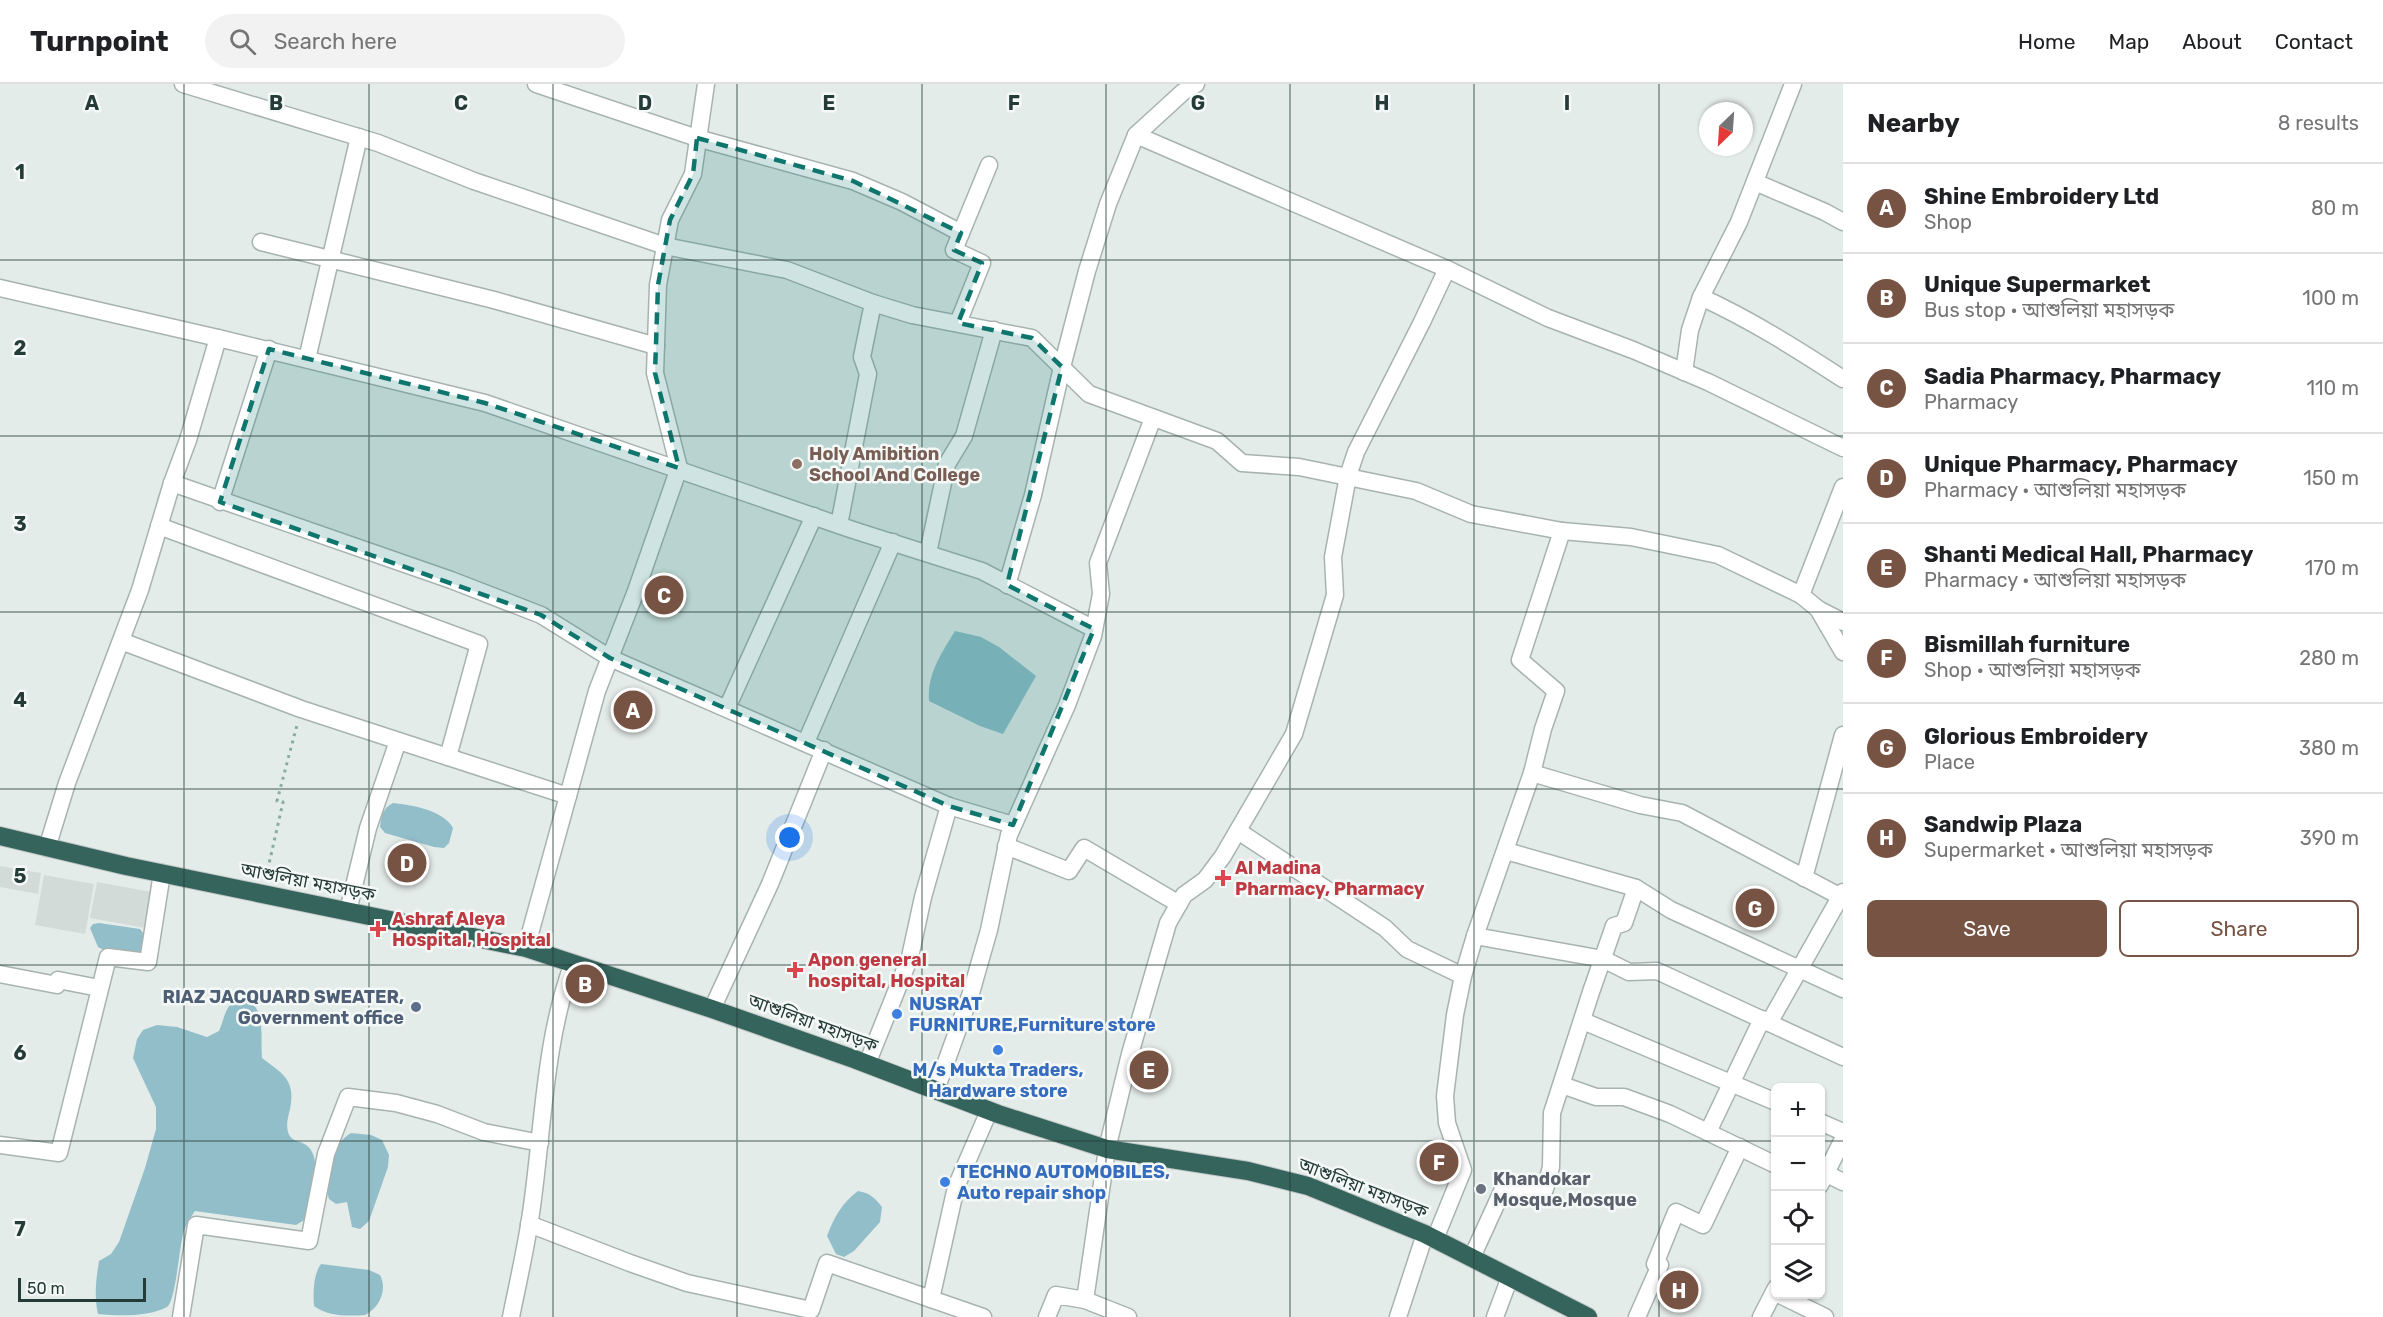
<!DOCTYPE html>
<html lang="en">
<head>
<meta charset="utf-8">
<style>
  :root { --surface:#fff; --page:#f2f2f2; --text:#202124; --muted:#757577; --line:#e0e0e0; --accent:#775344 }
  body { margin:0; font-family:Rubik,"Noto Sans Bengali",sans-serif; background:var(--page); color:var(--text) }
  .controls { position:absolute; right:18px; bottom:18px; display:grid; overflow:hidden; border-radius:9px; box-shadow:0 2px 4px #0004 }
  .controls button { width:54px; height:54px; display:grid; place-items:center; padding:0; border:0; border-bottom:2px solid var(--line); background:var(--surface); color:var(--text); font:30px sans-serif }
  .compass { position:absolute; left:1699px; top:18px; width:54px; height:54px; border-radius:50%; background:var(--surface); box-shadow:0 2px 4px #0004; rotate:205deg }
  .scale { position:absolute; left:18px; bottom:15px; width:128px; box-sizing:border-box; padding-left:6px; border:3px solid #253b37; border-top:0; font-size:16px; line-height:21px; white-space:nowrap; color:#253b37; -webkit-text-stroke:4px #f4f8f6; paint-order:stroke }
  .you { position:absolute; left:790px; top:754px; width:21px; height:21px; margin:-15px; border:4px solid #fff; border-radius:50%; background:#1a73e8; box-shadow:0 0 0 9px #1a73e833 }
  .badge { display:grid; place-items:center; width:39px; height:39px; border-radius:50%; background:var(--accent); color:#fff; font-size:20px; font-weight:700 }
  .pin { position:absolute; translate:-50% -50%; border:3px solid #fff; box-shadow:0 2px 6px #0006 }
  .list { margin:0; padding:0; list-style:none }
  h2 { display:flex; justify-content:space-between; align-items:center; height:78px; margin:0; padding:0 24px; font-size:26px }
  h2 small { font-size:20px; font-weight:400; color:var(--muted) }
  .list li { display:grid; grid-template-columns:39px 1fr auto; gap:18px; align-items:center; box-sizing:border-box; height:90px; padding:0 24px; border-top:2px solid var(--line) }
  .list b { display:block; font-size:22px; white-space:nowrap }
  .list p { margin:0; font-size:20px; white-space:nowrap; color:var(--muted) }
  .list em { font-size:20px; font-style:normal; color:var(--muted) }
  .actions { display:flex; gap:12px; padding:18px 24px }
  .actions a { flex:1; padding:14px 0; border:2px solid var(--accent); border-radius:9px; text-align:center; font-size:21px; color:var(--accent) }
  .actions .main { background:var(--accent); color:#fff }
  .icon { flex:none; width:33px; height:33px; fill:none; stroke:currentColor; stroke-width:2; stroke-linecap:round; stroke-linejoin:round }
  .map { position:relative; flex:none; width:1843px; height:1233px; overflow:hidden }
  header { display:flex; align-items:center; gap:36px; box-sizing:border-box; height:84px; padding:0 30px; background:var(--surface); border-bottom:2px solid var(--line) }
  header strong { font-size:28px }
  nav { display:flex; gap:33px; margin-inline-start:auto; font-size:21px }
  .search { width:420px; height:54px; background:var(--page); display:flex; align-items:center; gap:15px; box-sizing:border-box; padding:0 21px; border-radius:33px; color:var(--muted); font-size:22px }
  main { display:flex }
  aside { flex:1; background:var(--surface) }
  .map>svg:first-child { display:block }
  .built { fill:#d2dbd8 }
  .water { fill:#92beca }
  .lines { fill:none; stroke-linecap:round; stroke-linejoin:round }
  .street-casing { stroke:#a7b3b0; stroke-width:19 }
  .highway-casing { stroke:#c2c8c7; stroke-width:20 }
  .path { stroke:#88aba3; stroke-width:3; stroke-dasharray:3 4.5; stroke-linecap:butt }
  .street { stroke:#fff; stroke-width:16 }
  .highway { stroke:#35645d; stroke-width:18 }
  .marked { fill:#0f766e; fill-opacity:0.2; stroke:#0f766e; stroke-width:4.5; stroke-dasharray:12 8; stroke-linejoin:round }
  .grid { fill:none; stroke:#253b37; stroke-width:1.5; stroke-opacity:0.55 }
  .education-dot { fill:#8d6e63; stroke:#f4f8f6; stroke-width:2 }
  .health-dot { fill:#e0444e; stroke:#f4f8f6; stroke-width:2 }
  .service-dot { fill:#5c6f8a; stroke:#f4f8f6; stroke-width:2 }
  .shop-dot { fill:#3f7fe0; stroke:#f4f8f6; stroke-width:2 }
  .worship-dot { fill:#6b7280; stroke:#f4f8f6; stroke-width:2 }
  .labels { text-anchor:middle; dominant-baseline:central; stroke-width:5; stroke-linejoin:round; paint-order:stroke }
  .education-label { font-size:18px; font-weight:bold; fill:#785e54; stroke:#f4f8f6; text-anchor:start }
  .health-label { font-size:18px; font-weight:bold; fill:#be3a42; stroke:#f4f8f6; text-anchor:start }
  .street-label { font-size:18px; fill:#253b37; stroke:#f4f8f6 }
  .service-label { font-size:18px; font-weight:bold; fill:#4e5e75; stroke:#f4f8f6; text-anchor:end }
  .shop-label { font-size:18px; font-weight:bold; fill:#366cbe; stroke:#f4f8f6; text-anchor:start }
  .worship-label { font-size:18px; font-weight:bold; fill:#5b616d; stroke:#f4f8f6; text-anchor:start }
  .grid-label { font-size:20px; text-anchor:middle; font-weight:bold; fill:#253b37; stroke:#f4f8f6; stroke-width:5; stroke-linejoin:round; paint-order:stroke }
</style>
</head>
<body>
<header>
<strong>Turnpoint</strong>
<div class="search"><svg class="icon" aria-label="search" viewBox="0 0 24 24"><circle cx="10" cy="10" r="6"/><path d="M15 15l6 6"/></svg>Search here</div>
<nav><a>Home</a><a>Map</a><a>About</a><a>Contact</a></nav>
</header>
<main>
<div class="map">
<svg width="1843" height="1233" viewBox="0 0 1843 1233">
  <rect width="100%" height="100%" fill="#e4ece9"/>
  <g class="built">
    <polygon points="0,782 41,789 38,810 0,803"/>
    <polygon points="44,791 94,800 85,850 35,841"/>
    <polygon points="97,798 157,809 151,845 90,834"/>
  </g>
  <g class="water">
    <path d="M955,547L981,553L999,563L1036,592L1003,650L980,642L929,617C927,590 941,570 955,547Z"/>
    <path d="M393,719C412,721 443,726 453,744L449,759L444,764L434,763L385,749L380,743C381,732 383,724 393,719Z"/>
    <polygon points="99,839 140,845 146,853 143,868 137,873 106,867 98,863 90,844 93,840"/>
    <path d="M243,913C267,923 260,952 262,974C283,990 296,996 290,1025C288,1033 286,1040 288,1048C291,1058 299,1056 306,1061C325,1074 310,1116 306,1135L296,1141L195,1127C191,1133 186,1140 184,1147C179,1162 176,1217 167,1223C148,1233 119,1232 98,1230C94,1213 96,1195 99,1177L111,1170L119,1158L145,1084L156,1045V1023L133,974L137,955L143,946L157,941L177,943L207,953L219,947C225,933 226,916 243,913Z"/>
    <path d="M351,1049L371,1051L382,1056L389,1071L388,1083L369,1137L360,1145L352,1143L347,1118L336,1120L329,1115C323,1093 330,1061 351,1049Z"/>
    <path d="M858,1107C870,1109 875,1114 882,1123L880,1138L854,1167L844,1173L836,1170L827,1152C834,1133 842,1119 858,1107Z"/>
    <path d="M321,1180L369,1186L380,1191C388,1206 379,1224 365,1231C348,1232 329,1233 314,1222C313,1209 313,1191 321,1180Z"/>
  </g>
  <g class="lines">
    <defs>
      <g id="street">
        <polyline points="183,0 378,59 474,97 665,162 787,186 873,219 912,231 1032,254 1089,310 1217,357 1242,379 1299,383 1416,407 1471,430 1562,447 1631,453 1718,471 1801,511"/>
        <polyline points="536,0 697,54 853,97 902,118 961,149"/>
        <polyline points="1136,51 1447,185 1548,234 1633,266 1708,298 1843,364"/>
        <polyline points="1755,98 1825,128 1843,138"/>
        <polyline points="261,158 494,216 656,262"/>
        <polyline points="0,204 218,254"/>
        <path d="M1701,213C1751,236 1797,265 1843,295"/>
        <polyline points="958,239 982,179 954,166 989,81"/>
        <polyline points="307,275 359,53"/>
        <polyline points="1684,288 1690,246 1701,213 1739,138 1793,0"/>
        <polyline points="172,399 451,496 541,531 610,574 949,722 1013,741"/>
        <polyline points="1843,403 1801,511 1818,525 1843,568"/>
        <polyline points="220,418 269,265"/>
        <polyline points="839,441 868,290 862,273 873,219"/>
        <polyline points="159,442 479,560 448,673 568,712"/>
        <polyline points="928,469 947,380 964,352 994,246"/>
        <polyline points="1007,501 1033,411 1062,283 1087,187 1108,120 1136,51 1183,8 1196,0"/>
        <polyline points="1818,525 1843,538"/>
        <polyline points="121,557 301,625 448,673"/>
        <polyline points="727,624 814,432"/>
        <polyline points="806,658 893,458"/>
        <polyline points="1532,689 1640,721 1682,729 1843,814"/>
        <polyline points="1238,747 1385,844 1407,865 1463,892"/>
        <polyline points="1006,762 1069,787 1084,764 1179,820"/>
        <polyline points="47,764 67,699 140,506 172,399 188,356 218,254 485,319 853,446 982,487 1094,545"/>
        <polyline points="1506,767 1636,804 1671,826 1843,905"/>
        <polyline points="1804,794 1843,651"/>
        <polyline points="348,827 368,744 398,657"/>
        <polyline points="1475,852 1603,875 1629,888 1657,887 1843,973"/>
        <polyline points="526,864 597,607 636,507 679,384 655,289 658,201 670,136 693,90 706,0"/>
        <polyline points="0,890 57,901 58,896 99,904"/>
        <polyline points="712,925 770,800 824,666"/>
        <polyline points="1583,937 1776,1018"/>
        <polyline points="1769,939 1843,808"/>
        <polyline points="867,980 910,873 923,813 949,722"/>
        <polyline points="1562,1001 1596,1013 1624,1013 1670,1030 1776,1081"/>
        <polyline points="936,1006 971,909 989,846 1009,751 1067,621 1093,552 1101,510 1098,479 1153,334"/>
        <polyline points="1820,1038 1843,1048"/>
        <polyline points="1708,1048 1762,935"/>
        <polyline points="0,1061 59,1069 108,873 148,878 162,789"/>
        <polyline points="1827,1090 1843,1098"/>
        <polyline points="1820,1101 1843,1055"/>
        <polyline points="529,1140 630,1179 687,1199 811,1226 827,1179 983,1233"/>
        <polyline points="1435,1155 1463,1086 1447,1039 1445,1012 1455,931 1463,892 1475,852 1532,689 1543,645 1556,607 1520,576 1562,447"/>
        <polyline points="1472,1173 1504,1103 1531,1109 1545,1105 1551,1083 1552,1029 1591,908 1614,842 1624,839 1636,804"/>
        <polyline points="1778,1210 1825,1233"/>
        <polyline points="931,1215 956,1103 989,1027"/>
        <polyline points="1085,1216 1128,1233"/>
        <polyline points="181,1233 196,1141 309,1157 326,1070 348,1013 396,1019 437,1030 484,1048 540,1059"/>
        <path d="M511,1233C518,1198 526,1164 531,1129C543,1048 544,956 573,879"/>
        <polyline points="1047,1233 1056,1211 1085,1216 1107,1065 1130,970 1168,839 1184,811 1205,796 1223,772 1294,650 1335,511 1333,473 1348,392 1356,368 1422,238 1447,185"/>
        <polyline points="1398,1233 1425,1150"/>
        <polyline points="1495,1233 1510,1193"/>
        <polyline points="1637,1233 1660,1181 1655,1180 1676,1128 1703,1141 1740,1063"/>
        <polyline points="1761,1233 1776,1204"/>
      </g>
      <polyline id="highway" points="0,752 126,782 526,864 712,925 854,975 998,1030 1107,1065 1248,1087 1308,1102 1425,1150 1588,1233"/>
    </defs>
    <use href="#street" class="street-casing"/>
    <use href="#highway" class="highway-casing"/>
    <polyline class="path" points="266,793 283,718 277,717 297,641"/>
    <use href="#street" class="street"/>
    <use href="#highway" class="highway"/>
  </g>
  <path class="marked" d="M697,54L853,97L961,149L954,166L982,179L958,239L1032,254L1062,283L1007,501L1094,545L1013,741L949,722L610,574L541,531L220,418L269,265L485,319L679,384L655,289L658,201L670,136L693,90Z"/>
  <path class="grid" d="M184,0V1233M369,0V1233M553,0V1233M737,0V1233M922,0V1233M1106,0V1233M1290,0V1233M1474,0V1233M1659,0V1233M0,176H1843M0,352H1843M0,528H1843M0,705H1843M0,881H1843M0,1057H1776M1820,1057H1843"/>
  <circle class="education-dot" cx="797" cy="380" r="6"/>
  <g class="health-dot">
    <path d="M1220 785h6v6h6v6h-6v6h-6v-6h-6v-6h6z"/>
    <path d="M375 836h6v6h6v6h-6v6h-6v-6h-6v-6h6z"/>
    <path d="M792 877h6v6h6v6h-6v6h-6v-6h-6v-6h6z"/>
  </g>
  <circle class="service-dot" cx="416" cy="923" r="6"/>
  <g class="shop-dot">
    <circle cx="897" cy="930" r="6"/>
    <circle cx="998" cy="966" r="6"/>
    <circle cx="945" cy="1098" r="6"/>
  </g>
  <circle class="worship-dot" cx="1481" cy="1105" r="6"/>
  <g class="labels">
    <g class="education-label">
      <text x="809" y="370">Holy Amibition<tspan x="809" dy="21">School And College</tspan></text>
    </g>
    <g class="health-label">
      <text x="1235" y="784">Al Madina<tspan x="1235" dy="21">Pharmacy, Pharmacy</tspan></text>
      <text x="392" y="835">Ashraf Aleya<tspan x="392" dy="21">Hospital, Hospital</tspan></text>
      <text x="808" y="876">Apon general<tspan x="808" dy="21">hospital, Hospital</tspan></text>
    </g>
    <g class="street-label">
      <text transform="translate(308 798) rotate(11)">আশুলিয়া মহাসড়ক</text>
      <text transform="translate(813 939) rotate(20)">আশুলিয়া মহাসড়ক</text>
      <text transform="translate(1363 1104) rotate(21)">আশুলিয়া মহাসড়ক</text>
    </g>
    <g class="service-label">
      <text x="404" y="913">RIAZ JACQUARD SWEATER,<tspan x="404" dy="21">Government office</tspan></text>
    </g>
    <g class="shop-label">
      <text x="909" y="920">NUSRAT<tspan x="909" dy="21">FURNITURE,Furniture store</tspan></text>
      <text x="998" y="986" text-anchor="middle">M/s Mukta Traders,<tspan x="998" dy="21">Hardware store</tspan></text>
      <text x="957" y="1088">TECHNO AUTOMOBILES,<tspan x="957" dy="21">Auto repair shop</tspan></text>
    </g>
    <g class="worship-label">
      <text x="1493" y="1095">Khandokar<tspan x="1493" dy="21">Mosque,Mosque</tspan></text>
    </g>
  </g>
  <g class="grid-label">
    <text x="92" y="26">A</text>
    <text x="276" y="26">B</text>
    <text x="461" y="26">C</text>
    <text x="645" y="26">D</text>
    <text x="829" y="26">E</text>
    <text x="1014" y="26">F</text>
    <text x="1198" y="26">G</text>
    <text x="1382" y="26">H</text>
    <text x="1567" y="26">I</text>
    <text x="20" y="95">1</text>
    <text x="20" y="271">2</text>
    <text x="20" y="447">3</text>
    <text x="20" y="623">4</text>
    <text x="20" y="799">5</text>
    <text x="20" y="976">6</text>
    <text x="20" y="1152">7</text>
  </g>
</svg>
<div class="controls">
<button>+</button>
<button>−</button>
<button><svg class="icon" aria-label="locate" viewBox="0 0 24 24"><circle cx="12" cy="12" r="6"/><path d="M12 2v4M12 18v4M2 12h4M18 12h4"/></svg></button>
<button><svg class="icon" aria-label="layers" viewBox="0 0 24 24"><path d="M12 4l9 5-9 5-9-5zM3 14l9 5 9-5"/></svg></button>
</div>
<svg class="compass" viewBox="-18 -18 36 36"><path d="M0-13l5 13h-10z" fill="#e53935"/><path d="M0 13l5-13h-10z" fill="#757577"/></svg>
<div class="scale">50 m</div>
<div class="you"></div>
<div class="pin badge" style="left:633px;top:626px">A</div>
<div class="pin badge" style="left:585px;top:900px">B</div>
<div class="pin badge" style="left:664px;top:511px">C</div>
<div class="pin badge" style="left:407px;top:779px">D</div>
<div class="pin badge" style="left:1149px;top:986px">E</div>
<div class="pin badge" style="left:1439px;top:1078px">F</div>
<div class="pin badge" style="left:1755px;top:824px">G</div>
<div class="pin badge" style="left:1679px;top:1206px">H</div>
</div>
<aside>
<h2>Nearby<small>8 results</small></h2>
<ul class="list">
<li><span class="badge">A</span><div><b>Shine Embroidery Ltd</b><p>Shop</p></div><em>80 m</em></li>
<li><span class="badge">B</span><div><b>Unique Supermarket</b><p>Bus stop · আশুলিয়া মহাসড়ক</p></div><em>100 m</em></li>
<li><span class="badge">C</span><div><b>Sadia Pharmacy, Pharmacy</b><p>Pharmacy</p></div><em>110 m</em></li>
<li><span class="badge">D</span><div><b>Unique Pharmacy, Pharmacy</b><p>Pharmacy · আশুলিয়া মহাসড়ক</p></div><em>150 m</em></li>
<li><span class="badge">E</span><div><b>Shanti Medical Hall, Pharmacy</b><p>Pharmacy · আশুলিয়া মহাসড়ক</p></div><em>170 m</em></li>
<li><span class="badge">F</span><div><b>Bismillah furniture</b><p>Shop · আশুলিয়া মহাসড়ক</p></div><em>280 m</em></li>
<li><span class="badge">G</span><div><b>Glorious Embroidery</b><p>Place</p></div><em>380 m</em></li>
<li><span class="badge">H</span><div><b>Sandwip Plaza</b><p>Supermarket · আশুলিয়া মহাসড়ক</p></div><em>390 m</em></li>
</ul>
<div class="actions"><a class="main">Save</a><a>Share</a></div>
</aside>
</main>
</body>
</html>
